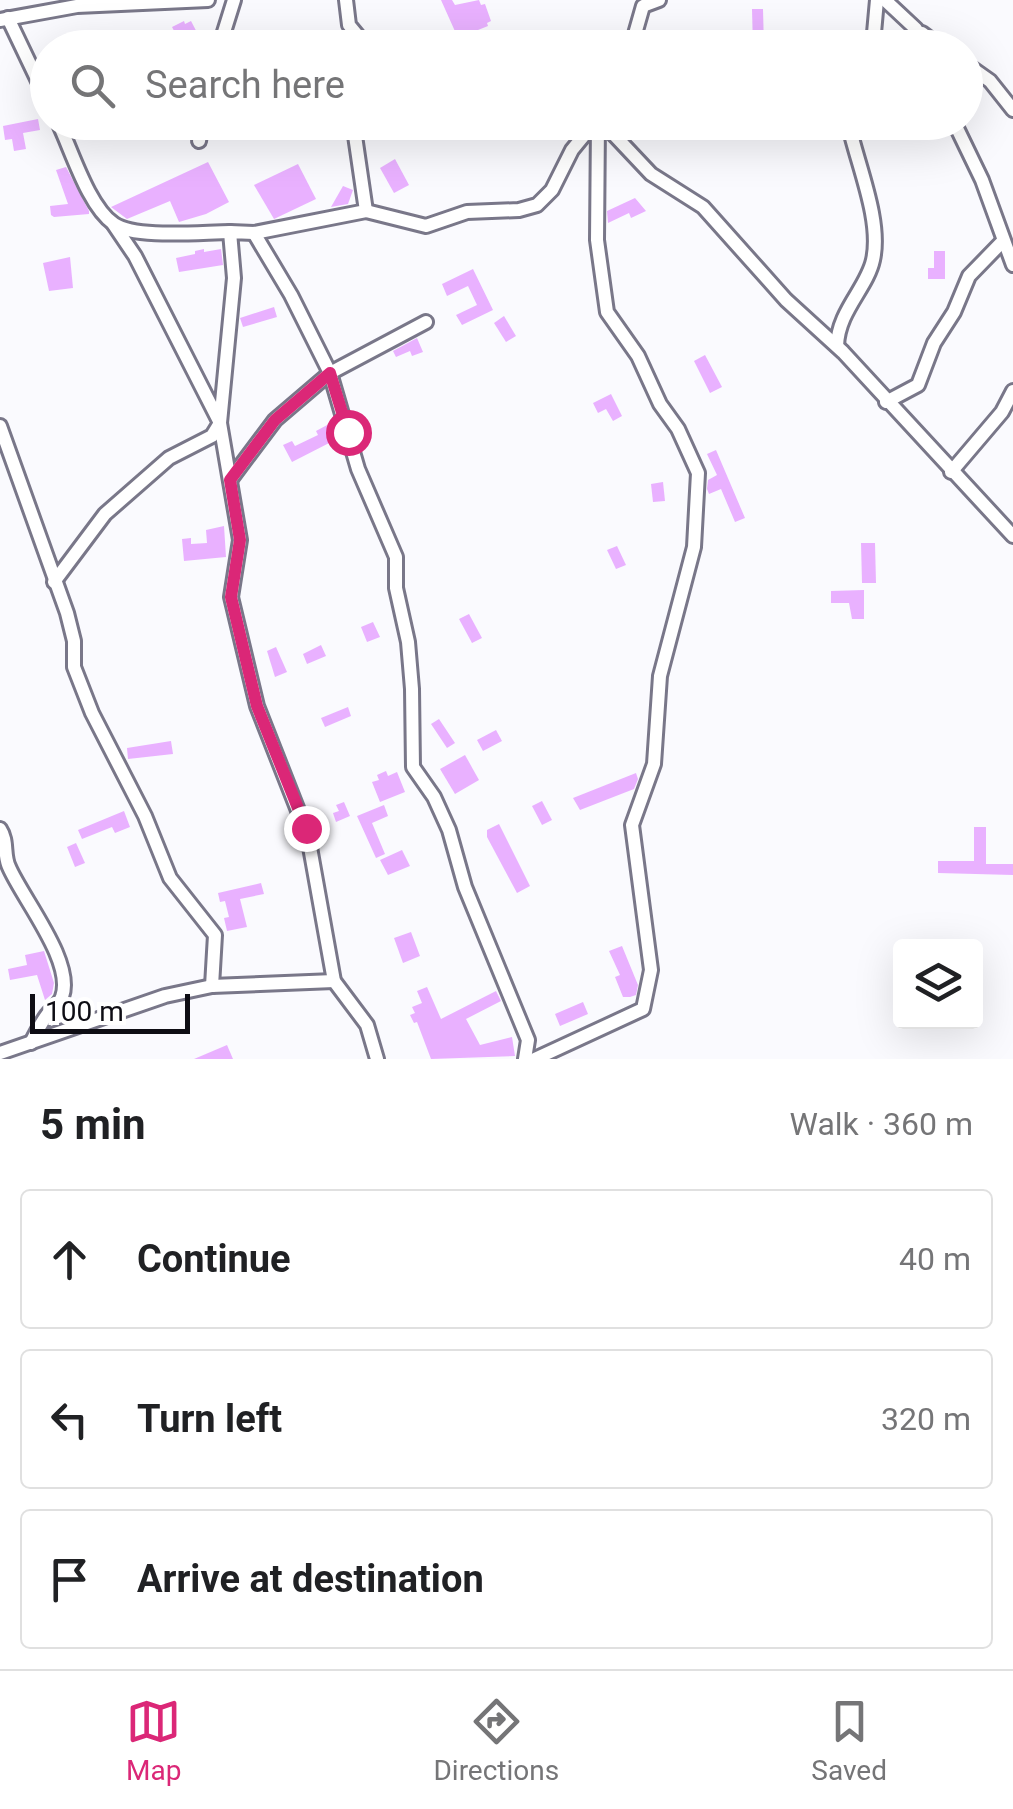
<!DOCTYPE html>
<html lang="en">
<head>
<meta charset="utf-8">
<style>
  :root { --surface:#fff; --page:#f6f6f6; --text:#202124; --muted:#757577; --line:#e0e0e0; --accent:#db2777 }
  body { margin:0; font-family:Roboto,sans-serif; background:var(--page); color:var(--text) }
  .controls { position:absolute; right:30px; bottom:30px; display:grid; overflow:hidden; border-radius:10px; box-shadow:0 10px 40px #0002 }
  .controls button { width:90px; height:90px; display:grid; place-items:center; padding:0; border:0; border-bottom:2px solid var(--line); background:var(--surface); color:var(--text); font:50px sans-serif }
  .scale { position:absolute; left:30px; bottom:25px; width:160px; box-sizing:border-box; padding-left:10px; border:5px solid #0e0d14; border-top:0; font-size:28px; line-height:35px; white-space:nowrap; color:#0e0d14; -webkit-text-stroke:8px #fff; paint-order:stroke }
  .stop { position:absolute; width:30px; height:30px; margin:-22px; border:8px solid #db2777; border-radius:50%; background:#fff }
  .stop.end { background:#db2777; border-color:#fff; box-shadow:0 2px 10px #0008 }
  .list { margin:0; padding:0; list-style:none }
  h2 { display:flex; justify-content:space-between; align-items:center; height:130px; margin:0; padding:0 40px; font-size:42px }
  h2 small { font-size:32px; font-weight:400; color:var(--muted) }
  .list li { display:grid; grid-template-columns:65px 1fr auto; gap:30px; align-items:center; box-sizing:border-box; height:140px; margin:0 20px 20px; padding:0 20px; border:2px solid var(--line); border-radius:10px }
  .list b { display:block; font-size:38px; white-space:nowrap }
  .list em { font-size:32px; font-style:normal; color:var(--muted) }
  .icon { flex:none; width:55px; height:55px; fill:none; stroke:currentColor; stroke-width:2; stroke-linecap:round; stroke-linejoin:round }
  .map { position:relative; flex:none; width:1013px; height:1059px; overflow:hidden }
  .search { position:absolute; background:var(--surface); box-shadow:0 10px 40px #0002; left:30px; right:30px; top:30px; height:110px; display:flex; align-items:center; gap:25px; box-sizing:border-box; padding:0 35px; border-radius:55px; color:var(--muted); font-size:38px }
  .sheet { height:610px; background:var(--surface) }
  nav { display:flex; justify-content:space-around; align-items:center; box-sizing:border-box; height:140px; border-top:2px solid var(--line); background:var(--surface); font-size:28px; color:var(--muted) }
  nav a { display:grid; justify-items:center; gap:5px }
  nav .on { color:var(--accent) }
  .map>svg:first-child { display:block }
  .building { fill:#e9b1ff }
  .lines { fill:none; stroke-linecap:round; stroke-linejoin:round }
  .minor-casing { stroke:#797789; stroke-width:18 }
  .minor { stroke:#fff; stroke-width:12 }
  .route { stroke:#db2777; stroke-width:12 }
</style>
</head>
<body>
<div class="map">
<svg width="1013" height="1059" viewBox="0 0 1013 1059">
  <rect width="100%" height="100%" fill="#fafafe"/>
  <g class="building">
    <polygon points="441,0 452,0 455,5 479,0 481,5 485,4 491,21 487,23 488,26 458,38"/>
    <polygon points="752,9 763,9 764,48 753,48"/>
    <polygon points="184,21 185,24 191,21 202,42 192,48 183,48 172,27"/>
    <polygon points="38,119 40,130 23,133 26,149 14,151 12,139 5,140 3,126"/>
    <polygon points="395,159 409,185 394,193 380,168"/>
    <polygon points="208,162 229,202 206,214 179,222 170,201 127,219 111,207"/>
    <polygon points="298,164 316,199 274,219 254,185"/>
    <polygon points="66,167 89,211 89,214 54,217 51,215 50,206 68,204 56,170"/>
    <polygon points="343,186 353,190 348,204 331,207"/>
    <polygon points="635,198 646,211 631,218 629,213 608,223 607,211"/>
    <polygon points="204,249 204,252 221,249 223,265 179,272 176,258 195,254 195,251"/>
    <polygon points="934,251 945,251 945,279 928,279 928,268 934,268"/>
    <polygon points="70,257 73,288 49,291 43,263"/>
    <polygon points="473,269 493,310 462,325 456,315 477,305 468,286 447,296 442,284"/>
    <polygon points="274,307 277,317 243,327 240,318"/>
    <polygon points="504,316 516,336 506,342 494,323"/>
    <polygon points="417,338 423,352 412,356 410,351 396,357 393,351"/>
    <polygon points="705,355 722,387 710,393 694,361"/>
    <polygon points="611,394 622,416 613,421 606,409 598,413 593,403"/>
    <polygon points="329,424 337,439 292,462 283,445 292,441 295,446 318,435 316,431"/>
    <polygon points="716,450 745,518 735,522 721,489 709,494 707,489 708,480 717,475 707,454"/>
    <polygon points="663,482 665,501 653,502 651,484"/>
    <polygon points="224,526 226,557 184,561 182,539 191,538 191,544 207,543 206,530"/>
    <polygon points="861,543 875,543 876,583 862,583"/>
    <polygon points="617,546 626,565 616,569 607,550"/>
    <polygon points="864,590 864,619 852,619 849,603 831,603 831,591"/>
    <polygon points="469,614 482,638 472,643 459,619"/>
    <polygon points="373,622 380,637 367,642 361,627"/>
    <polygon points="321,645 326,656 307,664 303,654"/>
    <polygon points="276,647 287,672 275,677 267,651"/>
    <polygon points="348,707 351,716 325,727 321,718"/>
    <polygon points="439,719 455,743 447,748 431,724"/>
    <polygon points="496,730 502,741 483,751 477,740"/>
    <polygon points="171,741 173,754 128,759 127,748"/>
    <polygon points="465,755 479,780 455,794 440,769"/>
    <polygon points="386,771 388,776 397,772 405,792 380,802 372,782 379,780 377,775"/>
    <polygon points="636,773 638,779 634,789 580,810 573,798"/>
    <polygon points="542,801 552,820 542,825 532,806"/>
    <polygon points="344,802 350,816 336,822 333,813 339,811 336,805"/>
    <polygon points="384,805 388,816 372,823 385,854 376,858 357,816"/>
    <polygon points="124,811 130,827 115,833 112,827 82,839 78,830"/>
    <polygon points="499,824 530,886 517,893 487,837 487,830"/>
    <polygon points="974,827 986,827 986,864 1013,864 1013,875 938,873 938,861 974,861"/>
    <polygon points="76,843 85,863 75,867 67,847"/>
    <polygon points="402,850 410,866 388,875 380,860"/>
    <polygon points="261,883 264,894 240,899 247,927 227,931 224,918 229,917 225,901 220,902 218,893"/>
    <polygon points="411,932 420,956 403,963 394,938"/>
    <polygon points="622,946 638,985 636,995 630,997 623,997 615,977 620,975 609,951"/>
    <polygon points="44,951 54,983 52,994 45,1000 37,975 10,980 8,969 27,965 25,955"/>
    <polygon points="427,987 441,1019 496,991 501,1001 466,1019 480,1045 512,1037 515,1056 431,1059 417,1022 414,1023 410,1015 415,1013 412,1007 422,1003 417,991"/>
    <polygon points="583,1002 588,1014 560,1026 555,1014"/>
    <polygon points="227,1045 233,1059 194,1059"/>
  </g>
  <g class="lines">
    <defs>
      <g id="minor">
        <polyline points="346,0 349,25 368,48"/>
        <polyline points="885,0 916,29 927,48"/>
        <polyline points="8,18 48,102"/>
        <polyline points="0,20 77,6 208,0"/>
        <polyline points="922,33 942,48"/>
        <polyline points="219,48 234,0"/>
        <polyline points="631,48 643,6 659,0"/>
        <polyline points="865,48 874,33 877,0"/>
        <polyline points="966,64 990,81 1013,110"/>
        <path d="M58,122C72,151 88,206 114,224C135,239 203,232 230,232"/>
        <polyline points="353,122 366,211 254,233 230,232 234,278 220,423 240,540 231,597 257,706 308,836 334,981 367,1025 377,1059"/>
        <polyline points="602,122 651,174 703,207 786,300 843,352 1013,536"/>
        <polyline points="954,122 982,180 1013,265"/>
        <polyline points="199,141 202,122"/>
        <polyline points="366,211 426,226 467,212 519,210 537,205 552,190 572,150 595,122"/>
        <polyline points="254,233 291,295 330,373 358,469 396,557 396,588 408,642 412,689 413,767 434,797 449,830 465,887 528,1040 525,1059"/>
        <path d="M837,346C838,311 867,288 873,260C882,220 857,164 848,122"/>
        <polyline points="886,402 918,385 934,343 954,312 969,276 1003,241"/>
        <polyline points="0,426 67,613 74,641 74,667 92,713 145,816 170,878 215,935 212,986"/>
        <polyline points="951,472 1002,412 1013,391"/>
        <polyline points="230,480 275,420 330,373 426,322"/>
        <polyline points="54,582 105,514 169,458 212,436 220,423 135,256 114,225"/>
        <path d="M0,829C8,841 3,855 9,867C22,898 75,962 62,997C60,1003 51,1010 47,1015C41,1023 36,1033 31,1043"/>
        <polyline points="0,1053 165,996 212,986 334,981"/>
        <polyline points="535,1059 643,1009 651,970 632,825 654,764 660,676 694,547 698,473 678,429 660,404 638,356 607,312 597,240 598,122"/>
      </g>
    </defs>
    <use href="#minor" class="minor-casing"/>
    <use href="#minor" class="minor"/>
  </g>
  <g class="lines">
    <polyline class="route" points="306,828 257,706 231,597 240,540 230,480 275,420 330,373 348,432"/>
  </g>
</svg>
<div class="controls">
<button><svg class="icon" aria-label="layers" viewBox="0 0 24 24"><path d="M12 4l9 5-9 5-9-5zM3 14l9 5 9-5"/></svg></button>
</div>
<div class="scale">100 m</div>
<div class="stop" style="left:348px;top:432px"></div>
<div class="stop end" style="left:306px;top:828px"></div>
<div class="search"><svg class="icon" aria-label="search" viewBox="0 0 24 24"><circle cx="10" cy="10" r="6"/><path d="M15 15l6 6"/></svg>Search here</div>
</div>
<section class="sheet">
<h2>5 min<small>Walk · 360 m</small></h2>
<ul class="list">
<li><svg class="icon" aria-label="ahead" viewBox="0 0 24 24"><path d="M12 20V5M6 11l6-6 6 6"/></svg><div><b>Continue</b></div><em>40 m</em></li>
<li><svg class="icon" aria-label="left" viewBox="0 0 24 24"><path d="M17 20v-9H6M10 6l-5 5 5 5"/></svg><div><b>Turn left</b></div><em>320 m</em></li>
<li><svg class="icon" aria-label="arrive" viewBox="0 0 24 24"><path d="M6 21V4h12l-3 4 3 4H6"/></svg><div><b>Arrive at destination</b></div></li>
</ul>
</section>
<nav>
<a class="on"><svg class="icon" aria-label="map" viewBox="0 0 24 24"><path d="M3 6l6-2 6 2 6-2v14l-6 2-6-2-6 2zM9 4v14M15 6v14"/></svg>Map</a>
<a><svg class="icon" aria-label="directions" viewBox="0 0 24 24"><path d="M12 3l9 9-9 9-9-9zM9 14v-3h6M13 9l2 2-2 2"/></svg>Directions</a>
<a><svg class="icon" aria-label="saved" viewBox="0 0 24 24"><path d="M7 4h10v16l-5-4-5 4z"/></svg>Saved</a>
</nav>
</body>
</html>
